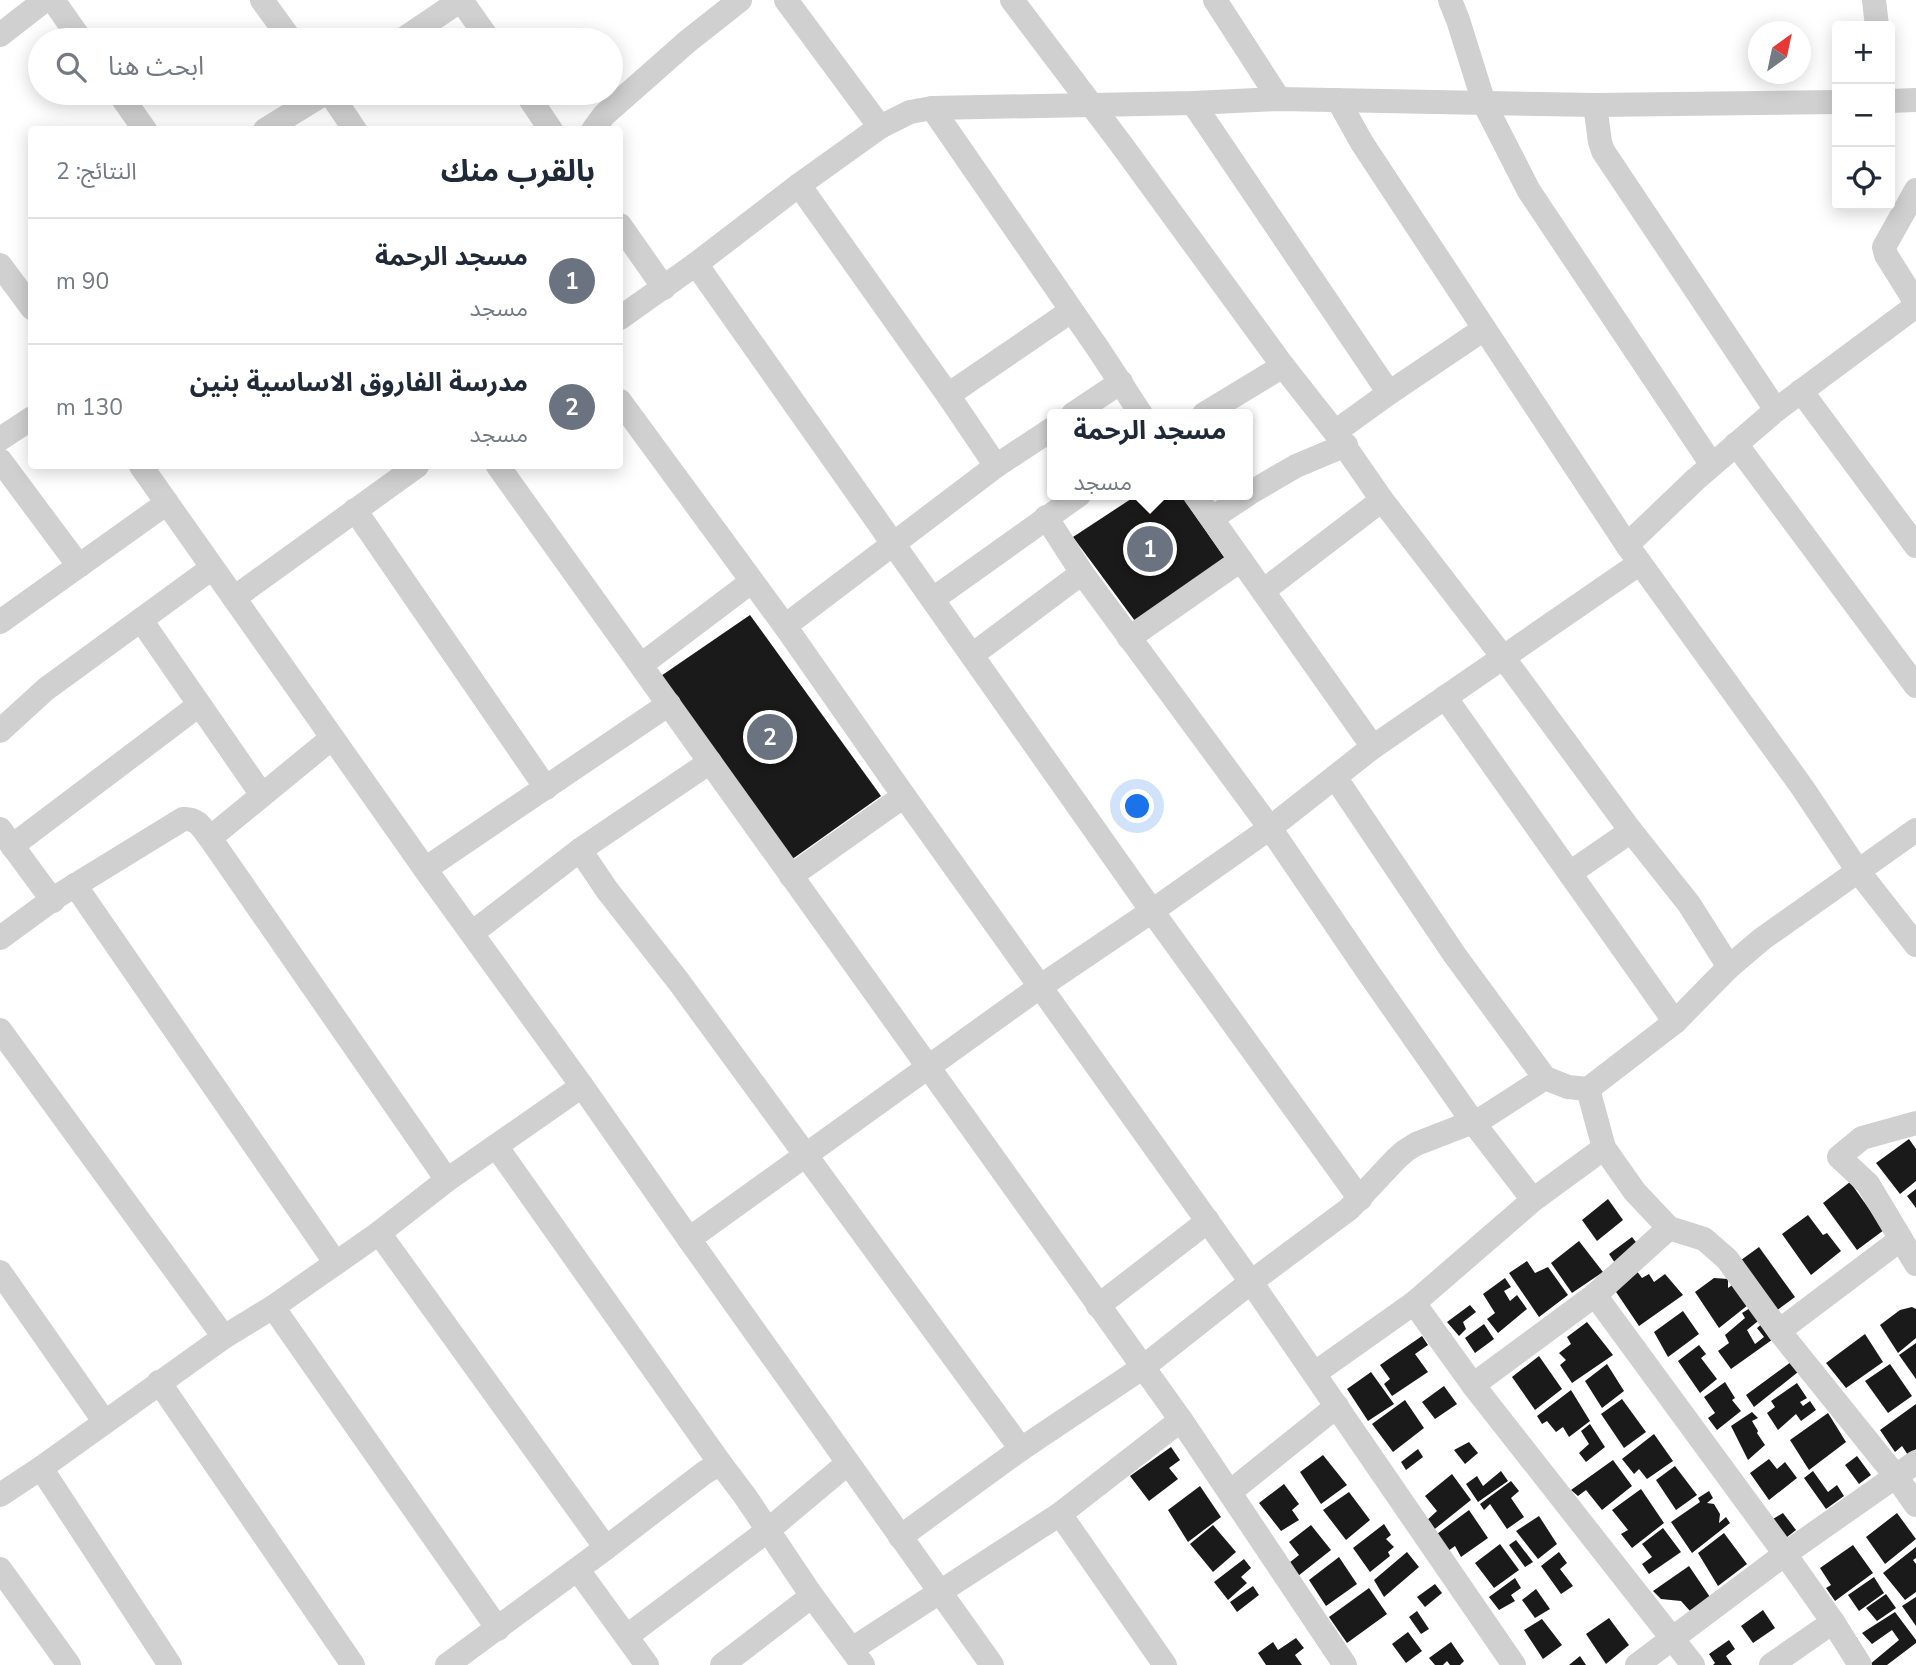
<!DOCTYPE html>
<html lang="ar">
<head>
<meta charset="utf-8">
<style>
  :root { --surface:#fff; --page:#f2f2f3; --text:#1f2937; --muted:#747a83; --line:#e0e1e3; --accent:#e63946 }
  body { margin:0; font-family:"Nunito Sans","Noto Sans Arabic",sans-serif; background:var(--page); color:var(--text); direction:rtl }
  .controls { position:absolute; right:21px; top:21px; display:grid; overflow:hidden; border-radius:7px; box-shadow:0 4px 18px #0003 }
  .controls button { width:63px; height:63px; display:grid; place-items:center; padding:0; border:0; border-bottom:2px solid var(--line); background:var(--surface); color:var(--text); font:35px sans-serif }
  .compass { position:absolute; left:1748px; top:21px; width:63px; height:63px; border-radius:50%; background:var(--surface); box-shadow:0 4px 18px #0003; rotate:33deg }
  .you { position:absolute; left:1138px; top:807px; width:24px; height:24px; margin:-18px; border:5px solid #fff; border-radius:50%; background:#1a73e8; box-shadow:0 0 0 10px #1a73e833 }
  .badge { display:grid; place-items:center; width:46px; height:46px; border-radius:50%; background:var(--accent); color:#fff; font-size:23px; font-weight:700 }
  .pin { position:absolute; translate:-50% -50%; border:4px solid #fff; box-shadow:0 2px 7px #0006 }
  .popup { position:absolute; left:1047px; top:409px; width:206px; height:91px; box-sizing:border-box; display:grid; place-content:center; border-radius:7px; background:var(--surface); filter:drop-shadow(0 2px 5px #0005); font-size:23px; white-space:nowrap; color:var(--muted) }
  .popup b { font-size:26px; color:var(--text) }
  .popup::after { content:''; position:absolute; left:50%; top:100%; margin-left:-14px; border:14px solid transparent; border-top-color:var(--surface) }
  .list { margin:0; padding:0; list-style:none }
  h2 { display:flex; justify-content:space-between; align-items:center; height:91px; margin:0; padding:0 28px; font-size:30px }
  h2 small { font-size:23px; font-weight:400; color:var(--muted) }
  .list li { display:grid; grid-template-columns:46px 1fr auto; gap:21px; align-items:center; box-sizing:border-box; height:126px; padding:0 28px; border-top:2px solid var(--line) }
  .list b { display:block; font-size:26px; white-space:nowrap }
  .list p { margin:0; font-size:23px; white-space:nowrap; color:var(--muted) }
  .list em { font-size:23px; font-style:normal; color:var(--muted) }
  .icon { flex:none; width:38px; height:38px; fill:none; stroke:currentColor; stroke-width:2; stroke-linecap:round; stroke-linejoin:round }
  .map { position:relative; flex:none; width:1916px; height:1665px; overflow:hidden; direction:ltr }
  .search { position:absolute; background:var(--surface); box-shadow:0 4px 18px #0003; left:28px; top:28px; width:595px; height:77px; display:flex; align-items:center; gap:18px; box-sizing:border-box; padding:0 24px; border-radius:38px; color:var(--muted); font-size:26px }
  .panel { position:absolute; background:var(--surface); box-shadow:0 4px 18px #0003; left:28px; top:126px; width:595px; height:343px; border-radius:7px; direction:rtl }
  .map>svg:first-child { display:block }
  .building { fill:#1a1a1a }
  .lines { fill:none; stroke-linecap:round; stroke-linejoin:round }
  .minor { stroke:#d0d0d0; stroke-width:24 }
</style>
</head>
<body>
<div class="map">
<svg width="1916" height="1665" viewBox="0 0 1916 1665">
  <rect width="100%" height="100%" fill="#fff"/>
  <g class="building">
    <polygon points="1137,495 1181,495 1226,560 1135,621 1073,537"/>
    <polygon points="750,615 881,796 791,860 658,678"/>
    <polygon points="1909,1139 1916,1149 1916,1181 1900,1194 1876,1163"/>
    <polygon points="1850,1182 1884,1230 1857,1250 1823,1203"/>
    <polygon points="1916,1189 1916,1208 1907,1196"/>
    <polygon points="1608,1199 1623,1220 1597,1241 1582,1220"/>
    <polygon points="1808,1215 1823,1235 1827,1233 1841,1251 1811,1275 1782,1234"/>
    <polygon points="1632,1237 1639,1246 1615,1263 1609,1254"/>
    <polygon points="1579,1241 1603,1272 1572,1293 1551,1263"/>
    <polygon points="1759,1247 1795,1297 1772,1314 1737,1263"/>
    <polygon points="1527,1261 1535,1273 1548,1267 1568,1295 1539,1317 1509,1273"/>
    <polygon points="1636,1270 1642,1278 1649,1274 1654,1282 1665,1274 1683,1295 1639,1326 1612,1286"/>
    <polygon points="1505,1278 1511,1287 1504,1291 1510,1301 1517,1295 1527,1309 1498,1333 1487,1319 1495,1313 1483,1294"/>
    <polygon points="1714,1278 1728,1279 1728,1288 1738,1281 1753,1301 1719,1328 1695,1292"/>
    <polygon points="1470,1305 1476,1312 1463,1322 1466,1329 1459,1336 1447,1322"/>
    <polygon points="1755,1305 1763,1317 1747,1330 1755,1344 1764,1337 1757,1328 1764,1322 1776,1337 1731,1369 1718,1351 1729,1343 1725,1335 1745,1318 1742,1313"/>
    <polygon points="1912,1307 1916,1309 1916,1338 1898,1353 1880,1325 1900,1310"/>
    <polygon points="1683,1311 1699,1334 1668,1357 1654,1332"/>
    <polygon points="1587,1322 1613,1355 1572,1383 1560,1365 1566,1360 1559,1353 1571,1344 1567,1337"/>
    <polygon points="1484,1324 1494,1339 1475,1353 1465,1338"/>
    <polygon points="1865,1334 1883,1362 1846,1388 1826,1363"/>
    <polygon points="1422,1336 1428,1345 1415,1354 1428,1372 1392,1396 1384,1384 1390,1379 1380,1365"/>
    <polygon points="1916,1343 1916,1379 1899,1355"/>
    <polygon points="1699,1345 1706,1354 1701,1358 1717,1379 1700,1393 1678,1361"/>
    <polygon points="1539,1356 1562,1389 1535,1410 1512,1377"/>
    <polygon points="1791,1362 1798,1372 1754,1407 1746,1395"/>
    <polygon points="1607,1364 1624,1391 1602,1408 1585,1381"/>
    <polygon points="1890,1364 1912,1396 1888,1413 1865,1381"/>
    <polygon points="1371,1372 1394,1404 1368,1421 1347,1389"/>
    <polygon points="1725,1382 1735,1398 1732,1400 1741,1411 1717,1430 1708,1418 1715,1413 1704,1397"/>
    <polygon points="1797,1383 1807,1398 1800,1402 1803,1406 1810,1401 1816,1410 1801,1421 1796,1414 1778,1430 1767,1413 1775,1407 1771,1401"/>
    <polygon points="1444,1386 1457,1404 1435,1419 1422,1402"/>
    <polygon points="1571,1390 1590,1421 1569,1437 1563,1427 1556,1432 1547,1421 1542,1424 1537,1416"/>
    <polygon points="1622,1399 1646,1432 1624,1448 1601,1414"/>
    <polygon points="1405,1400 1424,1428 1393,1452 1372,1424"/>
    <polygon points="1916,1404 1916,1449 1908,1455 1902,1446 1895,1452 1880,1430"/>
    <polygon points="1752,1412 1758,1418 1752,1421 1758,1431 1757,1433 1765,1445 1748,1460 1731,1426"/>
    <polygon points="1828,1413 1846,1442 1809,1470 1790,1440"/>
    <polygon points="1590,1424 1605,1447 1586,1462 1579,1453 1589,1444 1581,1431"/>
    <polygon points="1654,1434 1673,1461 1647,1479 1639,1469 1634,1474 1622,1459"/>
    <polygon points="1469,1442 1478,1453 1465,1464 1454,1450"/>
    <polygon points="1171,1447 1180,1460 1169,1468 1178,1479 1149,1501 1130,1476"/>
    <polygon points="1418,1449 1423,1457 1406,1470 1401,1462"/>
    <polygon points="1323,1455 1347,1485 1321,1504 1300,1472"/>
    <polygon points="1857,1456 1871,1475 1859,1484 1845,1465"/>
    <polygon points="1769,1459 1777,1469 1785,1462 1797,1478 1769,1500 1750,1473"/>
    <polygon points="1613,1460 1632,1486 1602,1510 1586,1490 1578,1496 1571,1490"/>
    <polygon points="1675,1466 1697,1495 1676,1510 1656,1480"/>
    <polygon points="1501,1471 1508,1481 1478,1502 1466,1484 1477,1476 1483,1486"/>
    <polygon points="1813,1471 1828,1492 1837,1485 1844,1496 1826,1509 1804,1478"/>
    <polygon points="1452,1474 1471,1500 1431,1532 1425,1522 1437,1511 1425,1496"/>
    <polygon points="1511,1481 1519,1491 1511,1498 1524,1517 1507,1529 1490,1504 1484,1510 1480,1504"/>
    <polygon points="1284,1484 1299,1504 1292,1510 1299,1520 1281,1531 1259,1503"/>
    <polygon points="1200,1486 1221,1517 1188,1542 1168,1510"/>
    <polygon points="1641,1489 1664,1523 1632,1548 1621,1534 1628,1530 1612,1510"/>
    <polygon points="1709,1491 1713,1498 1707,1503 1714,1504 1720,1514 1719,1523 1726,1517 1730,1523 1692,1553 1671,1522 1700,1502 1698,1498"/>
    <polygon points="1349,1492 1370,1520 1346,1540 1323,1510"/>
    <polygon points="1469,1510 1488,1538 1461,1557 1455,1546 1448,1551 1437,1534"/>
    <polygon points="1783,1513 1796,1530 1782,1541 1768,1522"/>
    <polygon points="1897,1513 1916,1539 1885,1564 1866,1537"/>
    <polygon points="1539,1516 1557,1544 1538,1559 1516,1531"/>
    <polygon points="1384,1524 1391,1535 1386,1539 1394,1547 1388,1552 1390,1556 1370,1572 1353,1548"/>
    <polygon points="1213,1525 1236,1552 1213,1572 1190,1544"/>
    <polygon points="1311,1525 1331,1550 1298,1576 1289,1563 1299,1555 1289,1542"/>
    <polygon points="1663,1528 1681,1552 1649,1574 1642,1564 1652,1557 1642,1544"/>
    <polygon points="1724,1533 1747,1564 1718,1586 1698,1553"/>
    <polygon points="1516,1540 1533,1562 1525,1567 1509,1545"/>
    <polygon points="1500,1544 1519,1570 1494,1588 1475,1563"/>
    <polygon points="1853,1545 1873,1573 1835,1601 1826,1588 1831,1585 1820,1568"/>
    <polygon points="1916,1547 1916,1558 1913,1560 1916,1564 1916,1592 1905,1600 1883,1573"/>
    <polygon points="1407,1552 1419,1567 1384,1597 1374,1580"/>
    <polygon points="1559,1552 1567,1563 1560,1569 1573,1586 1561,1594 1541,1566"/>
    <polygon points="1339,1557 1357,1584 1326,1606 1309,1580"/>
    <polygon points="1244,1559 1251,1568 1241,1577 1247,1583 1228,1600 1214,1582"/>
    <polygon points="1689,1566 1710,1597 1690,1611 1681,1601 1661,1599 1653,1591"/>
    <polygon points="1874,1577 1884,1593 1859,1611 1848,1595"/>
    <polygon points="1515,1578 1521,1588 1511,1595 1515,1601 1499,1610 1489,1597"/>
    <polygon points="1435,1584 1442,1593 1425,1607 1417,1597"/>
    <polygon points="1253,1586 1259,1595 1237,1612 1230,1602"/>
    <polygon points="1369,1588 1387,1614 1347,1643 1329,1617"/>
    <polygon points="1536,1589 1550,1609 1535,1618 1522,1600"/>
    <polygon points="1886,1594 1896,1608 1877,1621 1866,1608"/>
    <polygon points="1916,1597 1916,1626 1902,1606"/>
    <polygon points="1763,1610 1775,1628 1753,1643 1741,1626"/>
    <polygon points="1417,1611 1429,1629 1421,1634 1409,1617"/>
    <polygon points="1895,1612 1916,1640 1916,1643 1887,1665 1869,1665 1899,1640 1892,1630 1872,1644 1862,1633"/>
    <polygon points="1609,1618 1629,1645 1606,1664 1586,1634"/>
    <polygon points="1542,1619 1562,1645 1543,1659 1524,1630"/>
    <polygon points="1408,1632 1422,1651 1406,1663 1392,1644"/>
    <polygon points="1296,1638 1304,1648 1295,1655 1302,1665 1266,1665 1258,1653 1273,1642 1278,1650"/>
    <polygon points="1729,1640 1735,1649 1726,1656 1732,1665 1713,1665 1715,1663 1709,1654"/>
    <polygon points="1451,1642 1464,1661 1460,1665 1450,1665 1447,1661 1443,1665 1435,1665 1429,1658"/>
    <polygon points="1580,1656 1586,1665 1569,1665"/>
  </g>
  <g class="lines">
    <g class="minor">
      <polyline points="53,0 81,40"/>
      <polyline points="262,0 291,40"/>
      <polyline points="461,0 489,40"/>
      <polyline points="786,0 880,127"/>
      <polyline points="1012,0 1121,144 1283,366"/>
      <polyline points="1215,0 1279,99"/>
      <polyline points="1450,0 1458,20 1484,103 1529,191 1712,465"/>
      <polyline points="1874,0 1877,26"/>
      <polyline points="0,35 45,0"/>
      <polyline points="402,40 461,0"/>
      <polyline points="119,93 145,130"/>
      <polyline points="330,93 355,130"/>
      <polyline points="526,93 551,130"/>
      <polyline points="1338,100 1362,143 1627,545"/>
      <polyline points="1890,101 1916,100"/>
      <polyline points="1193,103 1389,393 1335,432 1382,500 1503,657 1631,831 1689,904 1729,967"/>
      <polyline points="1595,105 1600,142 1603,151 1776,410"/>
      <polyline points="932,108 1099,350 1141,414"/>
      <polyline points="265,130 325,93"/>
      <polyline points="593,130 604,115 688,41 740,0"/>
      <polyline points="799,185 948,395 996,466"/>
      <polyline points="1916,190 1884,247 1886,255 1916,303"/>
      <polyline points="620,225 664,288"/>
      <polyline points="696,264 1152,911 1360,1199"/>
      <polyline points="0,265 32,308"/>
      <polyline points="620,318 696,264 799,185 880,127 910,112 932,108 1193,103 1279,99 1595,105 1837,102"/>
      <polyline points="1801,391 1916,546"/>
      <polyline points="1389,393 1484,329"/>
      <polyline points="948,395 1071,311"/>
      <polyline points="620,401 785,626 904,796 1251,1282 1514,1665"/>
      <polyline points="1073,414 1121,382"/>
      <polyline points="1204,414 1283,366 1335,432"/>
      <polyline points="0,439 32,418"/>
      <polyline points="1736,444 1916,686"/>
      <polyline points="0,460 79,566"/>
      <polyline points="141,466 425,869 582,1086 689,1239 992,1665"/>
      <polyline points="498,466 1181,1420 1345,1665"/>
      <polyline points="1248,494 1296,466 1346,445"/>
      <polyline points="1195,495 1373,747"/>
      <polyline points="355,510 546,788"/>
      <polyline points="1046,517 1082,573 1270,828 1368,972 1473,1122 1533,1200"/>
      <polyline points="1212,518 1247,495"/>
      <polyline points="1640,563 1802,787 1858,871 1916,945"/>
      <polyline points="1263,591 1382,500"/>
      <polyline points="234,598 417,466"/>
      <polyline points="933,599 1079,495"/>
      <polyline points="141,620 262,795"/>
      <polyline points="0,622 167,503"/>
      <polyline points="785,626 996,466 1052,429"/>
      <polyline points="1129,638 1241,560"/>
      <polyline points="972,655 1082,573"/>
      <polyline points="641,665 751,582"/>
      <polyline points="1445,697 1675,1022"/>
      <polyline points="0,731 46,689 212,568"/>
      <polyline points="332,738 210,838 447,1180"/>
      <polyline points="0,829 53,901"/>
      <polyline points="12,846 199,705"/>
      <polyline points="580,850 607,890 679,982 1021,1449"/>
      <polyline points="425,869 669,704"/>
      <polyline points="1570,873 1631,831"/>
      <polyline points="791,876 904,796"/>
      <polyline points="75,885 335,1262"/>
      <polyline points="472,933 580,850 710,762"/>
      <path d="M0,938L56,897L183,819C198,818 202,828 210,838"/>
      <polyline points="0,1030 224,1337"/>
      <polyline points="1545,1078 1568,1087 1588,1089"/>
      <polyline points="1916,1123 1862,1138 1839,1157 1868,1184 1916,1264"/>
      <polyline points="1669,1228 1704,1239 1727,1259 1779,1331 1895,1475 1916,1505"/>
      <polyline points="379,1233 606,1548 704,1473 720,1463 496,1146"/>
      <polyline points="689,1239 1041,986 1152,911 1270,828 1373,747 1640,563 1627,545 1696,479 1776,410 1916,306"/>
      <polyline points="0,1272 104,1421"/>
      <polyline points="1595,1295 1785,1554 1833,1622 1860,1665"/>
      <polyline points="1414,1303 1473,1385 1693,1665"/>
      <polyline points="1098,1306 1208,1221"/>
      <polyline points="273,1307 498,1629"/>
      <polyline points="1779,1331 1901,1239"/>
      <polyline points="1315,1373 1414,1303 1533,1200 1604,1148"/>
      <polyline points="159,1382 353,1665"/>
      <polyline points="1473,1385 1595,1295 1669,1228 1635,1192 1604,1148 1588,1089 1675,1022 1729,967 1762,939 1916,830"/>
      <polyline points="720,1463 745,1496 812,1596 863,1665"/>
      <polyline points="41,1468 170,1665"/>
      <polyline points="1230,1492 1337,1406"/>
      <polyline points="0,1495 41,1468 224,1337 273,1307 379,1233 447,1180 582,1086"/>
      <polyline points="1060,1514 1165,1665"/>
      <polyline points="900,1537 1021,1449 1142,1368 1251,1282 1349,1209 1396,1159 1405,1151 1416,1144 1483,1118 1545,1078 1454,954 1335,777"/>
      <polyline points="0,1569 69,1665"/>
      <polyline points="578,1570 647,1665"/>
      <polyline points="627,1636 767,1531 848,1463"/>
      <polyline points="852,1649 1060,1514 1181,1420"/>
      <polyline points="447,1665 606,1548"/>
      <polyline points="722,1665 812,1596"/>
      <polyline points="1637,1665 1785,1554 1916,1462"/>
      <polyline points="1771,1665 1833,1622"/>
    </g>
  </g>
</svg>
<div class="controls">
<button>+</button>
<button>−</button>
<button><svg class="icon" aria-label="locate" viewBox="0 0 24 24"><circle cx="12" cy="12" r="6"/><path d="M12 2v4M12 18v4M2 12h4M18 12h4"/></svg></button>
</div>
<svg class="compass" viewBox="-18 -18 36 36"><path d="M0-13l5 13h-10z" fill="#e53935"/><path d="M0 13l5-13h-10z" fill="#747a83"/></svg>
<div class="you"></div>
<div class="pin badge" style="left:1150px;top:549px;background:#6b7280">1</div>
<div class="popup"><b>مسجد الرحمة</b>مسجد</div>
<div class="pin badge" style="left:770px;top:737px;background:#6b7280">2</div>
<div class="search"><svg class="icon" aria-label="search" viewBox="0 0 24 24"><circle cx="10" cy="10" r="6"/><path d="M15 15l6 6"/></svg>ابحث هنا</div>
<section class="panel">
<h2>بالقرب منك<small>النتائج: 2</small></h2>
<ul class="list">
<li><span class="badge" style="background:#6b7280">1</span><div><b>مسجد الرحمة</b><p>مسجد</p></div><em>90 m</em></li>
<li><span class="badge" style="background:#6b7280">2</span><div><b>مدرسة الفاروق الاساسية بنين</b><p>مسجد</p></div><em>130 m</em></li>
</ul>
</section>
</div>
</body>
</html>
